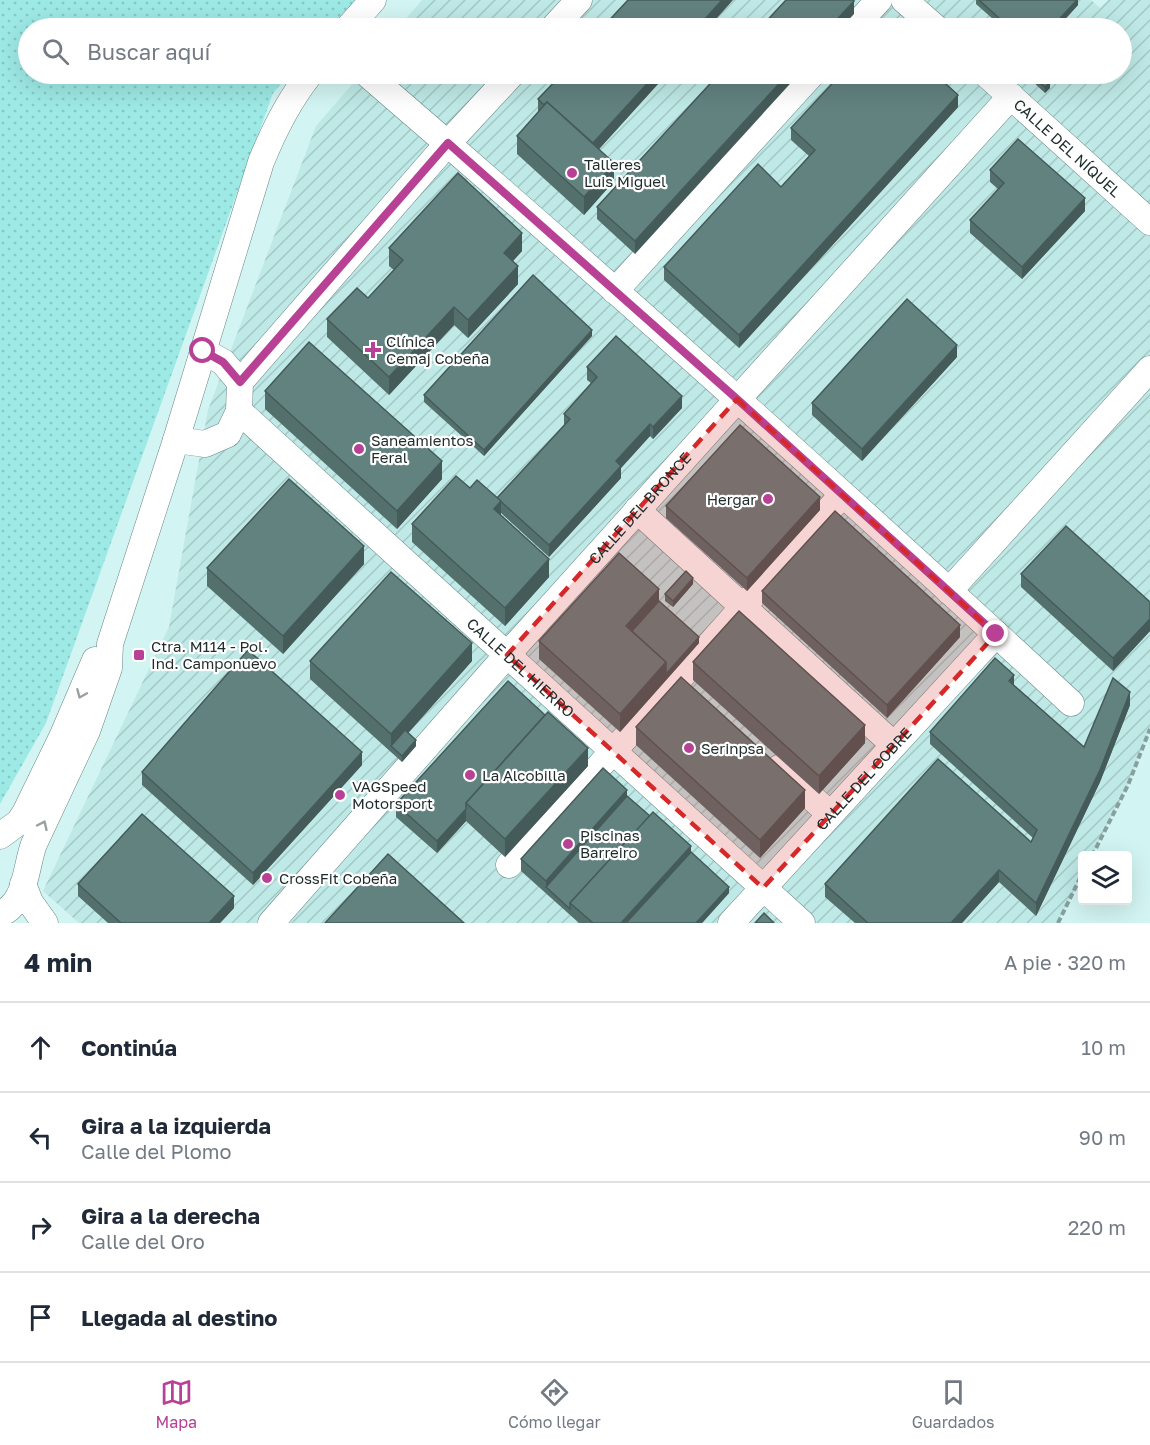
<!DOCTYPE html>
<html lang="es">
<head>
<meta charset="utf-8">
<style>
  :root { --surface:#fff; --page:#f6f6f7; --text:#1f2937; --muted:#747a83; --line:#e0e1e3; --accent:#b84196 }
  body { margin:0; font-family:"Golos Text",sans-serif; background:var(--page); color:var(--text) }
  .controls { position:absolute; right:18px; bottom:18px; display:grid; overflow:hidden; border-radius:6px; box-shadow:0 6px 24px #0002 }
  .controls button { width:54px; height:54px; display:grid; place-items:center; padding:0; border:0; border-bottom:2px solid var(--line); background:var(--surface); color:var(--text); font:30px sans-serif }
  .stop { position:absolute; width:18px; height:18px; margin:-14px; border:4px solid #b84196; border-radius:50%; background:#fff }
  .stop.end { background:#b84196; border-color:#fff; box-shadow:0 2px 6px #0008 }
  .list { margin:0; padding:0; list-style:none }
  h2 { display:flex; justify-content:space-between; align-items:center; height:78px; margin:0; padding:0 24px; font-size:26px }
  h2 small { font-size:20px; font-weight:400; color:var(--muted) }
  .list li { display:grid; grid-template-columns:39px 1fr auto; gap:18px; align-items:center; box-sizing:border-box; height:90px; padding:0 24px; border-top:2px solid var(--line) }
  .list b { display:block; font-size:22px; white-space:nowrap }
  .list p { margin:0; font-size:20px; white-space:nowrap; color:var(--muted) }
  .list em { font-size:20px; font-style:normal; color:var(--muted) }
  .icon { flex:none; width:33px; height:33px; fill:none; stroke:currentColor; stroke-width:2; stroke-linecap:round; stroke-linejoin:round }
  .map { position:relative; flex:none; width:1150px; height:923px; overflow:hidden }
  .search { position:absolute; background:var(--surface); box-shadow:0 6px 24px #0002; left:18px; right:18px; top:18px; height:66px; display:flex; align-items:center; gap:15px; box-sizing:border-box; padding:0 21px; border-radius:33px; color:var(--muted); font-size:22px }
  .sheet { height:438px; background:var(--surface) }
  nav { display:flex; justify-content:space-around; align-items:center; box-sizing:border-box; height:84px; border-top:2px solid var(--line); background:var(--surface); font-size:16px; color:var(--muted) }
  nav a { display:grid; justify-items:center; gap:3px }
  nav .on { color:var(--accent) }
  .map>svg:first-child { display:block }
  .industrial { fill:url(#industrial-furrows) }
  .park { fill:url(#park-dots) }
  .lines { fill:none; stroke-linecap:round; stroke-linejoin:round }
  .minor-casing { stroke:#688785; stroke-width:27 }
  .path { stroke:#87a09f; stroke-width:4; stroke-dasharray:6 3; stroke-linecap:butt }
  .minor { stroke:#fff; stroke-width:26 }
  .wall { fill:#54706d }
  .shaded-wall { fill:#455b59 }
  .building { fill:#62827f; stroke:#455b59; stroke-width:1.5 }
  .oneway { stroke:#9aa0a0 }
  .route { stroke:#b84196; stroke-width:8 }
  .marked { fill:#d62828; fill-opacity:0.2; stroke:#d62828; stroke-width:4.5; stroke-dasharray:12 8; stroke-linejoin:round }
  .poi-dot { fill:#b84196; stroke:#fff; stroke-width:2 }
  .labels { text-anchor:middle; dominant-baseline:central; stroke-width:4.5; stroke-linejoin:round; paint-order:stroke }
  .street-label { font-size:15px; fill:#1f2c2b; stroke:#fff }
  .poi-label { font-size:15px; fill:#1f2c2b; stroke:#fff; text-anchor:start }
</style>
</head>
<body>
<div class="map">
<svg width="1150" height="923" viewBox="0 0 1150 923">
  <defs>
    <pattern id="industrial-furrows" width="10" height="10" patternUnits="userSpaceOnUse" patternTransform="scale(1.5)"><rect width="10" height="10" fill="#bee9e6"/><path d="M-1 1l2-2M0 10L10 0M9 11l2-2" fill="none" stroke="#a3c8c5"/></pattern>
    <pattern id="park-dots" width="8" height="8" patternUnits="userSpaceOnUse" patternTransform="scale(1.5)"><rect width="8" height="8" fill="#9de9e5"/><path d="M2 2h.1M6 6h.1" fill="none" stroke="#87c8c5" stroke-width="1.8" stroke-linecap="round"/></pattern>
  </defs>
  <rect width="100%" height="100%" fill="#d2f4f2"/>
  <polygon class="industrial" points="422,0 1091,0 1100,8 1108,0 1150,0 1150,729 1128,785 1092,855 1082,856 1082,874 1058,923 79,923 43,891 169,627 208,410 316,126 361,74 1122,74 1122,28 398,28"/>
  <polygon class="park" points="0,0 355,0 330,28 28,28 28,74 290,74 273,93 46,723 0,804"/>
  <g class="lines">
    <defs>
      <g id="minor">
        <polyline points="904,0 936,28"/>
        <polyline points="348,28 373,0"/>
        <polyline points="553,28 579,0"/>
        <polyline points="853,28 879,0"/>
        <path d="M367,74C605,279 840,489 1071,703"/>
        <path id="s1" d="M986,74L1150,222"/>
        <polyline points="615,291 812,74"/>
        <polyline points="240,382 448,143 512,74"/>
        <path id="s2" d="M239,411L802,923"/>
        <polyline points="176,440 205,444 228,434 239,411 240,382 223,362 203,351"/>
        <polyline points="637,510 894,745"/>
        <polyline points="949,591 1150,369"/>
        <polyline points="779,768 830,814"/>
        <polyline points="0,836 19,822 25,813 62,737 95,660"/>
        <polyline points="509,865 680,678 842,495"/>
        <polyline points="23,884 30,902 45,923"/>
        <path d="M0,914C27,903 25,868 34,844L87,731L109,668L110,644L176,440L261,162C274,130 289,100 310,74"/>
        <path id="s3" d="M271,923L507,655L1011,96"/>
        <path id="s4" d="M731,923L996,634"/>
      </g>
    </defs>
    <use href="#minor" class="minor-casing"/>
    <g class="path">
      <polyline points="1092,856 1128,785 1150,729"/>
      <polyline points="1058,923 1082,874"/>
    </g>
    <use href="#minor" class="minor"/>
  </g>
  <g class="wall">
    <polygon points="976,0 1078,0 1078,5 1057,28 1003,28 976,4"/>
    <polygon points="562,74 667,74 599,149 614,181 584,215 517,154 517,136 538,112 538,99"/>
    <polygon points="719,74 635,254 597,219 597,207"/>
    <polygon points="1031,74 1050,88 1045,93 1031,80"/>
    <polygon points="958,107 739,348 664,280 664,267 781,187 809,156 791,140 791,128"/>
    <polygon points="990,170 1085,211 1022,279 970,233 970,220 998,189 990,182"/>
    <polygon points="389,248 522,251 513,261 518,284 468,338 454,325 389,395 327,337 327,319 368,298 394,270 389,266"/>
    <polygon points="592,336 484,456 424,402 424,395"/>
    <polygon points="957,357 862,461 812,415 812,403"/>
    <polygon points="587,367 682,408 653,439 650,436 621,468 621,478 549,557 501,513 501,516 549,577 505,626 412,542 412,524 470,488 497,498 564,426 564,414 591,383 587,380"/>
    <polygon points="265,391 442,479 397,529 265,409"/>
    <polygon points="666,506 820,510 747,591 666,518"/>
    <polygon points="364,564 283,654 207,586 207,568"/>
    <polygon points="1021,574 1150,602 1150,631 1113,671 1021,587"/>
    <polygon points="693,584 673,607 665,601 665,594"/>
    <polygon points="762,591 960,637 887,718 762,603"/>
    <polygon points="539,641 699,643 620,732 539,659"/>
    <polygon points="310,661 472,661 408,733 416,746 402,762 310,679"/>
    <polygon points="693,662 865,743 819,794 693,680"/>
    <polygon points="1014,685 1084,747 1130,705 1100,782 1036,916 999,882 962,923 855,923 825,897 825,884 1031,842 1033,838 930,744 930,732"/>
    <polygon points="636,727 805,808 760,858 636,745"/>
    <polygon points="362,765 253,885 142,785 142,772"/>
    <polygon points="588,766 505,857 466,821 437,853 396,817 396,804"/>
    <polygon points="627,796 691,852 729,893 702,923 579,923 521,871 521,859"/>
    <polygon points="78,884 234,908 220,923 108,923 78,896"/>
  </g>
  <g class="shaded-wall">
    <polygon points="722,0 733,0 708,28 697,28"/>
    <polygon points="1077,0 1078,0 1078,5 1057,28 1051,28"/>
    <polygon points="854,1 854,14 841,28 829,28"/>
    <polygon points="656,74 667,74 590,159 590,147"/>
    <polygon points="788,74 799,74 635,254 635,241"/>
    <polygon points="1050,82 1050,88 1045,93 1045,87"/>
    <polygon points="958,95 958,107 739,348 739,335"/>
    <polygon points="614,163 614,181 584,215 584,197"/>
    <polygon points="1085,198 1085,211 1022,279 1022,267"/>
    <polygon points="522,233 522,251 504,271 504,253"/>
    <polygon points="518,266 518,284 468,338 468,320"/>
    <polygon points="454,307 454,325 389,395 389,377"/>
    <polygon points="592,330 592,336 484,456 484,450"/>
    <polygon points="957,345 957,357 862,461 862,449"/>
    <polygon points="682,396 682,408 653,439 653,427"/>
    <polygon points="650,424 650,436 621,468 621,478 549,557 549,545 616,461"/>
    <polygon points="442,461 442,479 397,529 397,511"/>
    <polygon points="820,497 820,510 747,591 747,578"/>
    <polygon points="501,501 501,519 494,509"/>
    <polygon points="364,546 364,564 283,654 283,636"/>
    <polygon points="549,559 549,577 505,626 505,608"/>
    <polygon points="693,578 693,584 673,607 673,601"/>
    <polygon points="659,589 659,607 629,640 626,626"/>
    <polygon points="1150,619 1150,631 1113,671 1113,658"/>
    <polygon points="960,625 960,637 887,718 887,705"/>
    <polygon points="699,637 699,643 620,732 620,714 666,662"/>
    <polygon points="472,643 472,661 394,749 391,746 391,734"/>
    <polygon points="1014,675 1014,687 1009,681"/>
    <polygon points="1130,692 1130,705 1100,782 1036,916 1036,903"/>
    <polygon points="865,725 865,743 819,794 819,776"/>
    <polygon points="416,740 416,746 402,762 402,756"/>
    <polygon points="588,748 588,766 505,857 505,839"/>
    <polygon points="362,752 362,765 253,885 253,873"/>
    <polygon points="627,790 627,802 546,887 546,893 546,881"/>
    <polygon points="805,790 805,808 760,858 760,840"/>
    <polygon points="466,809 466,821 437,853 437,841"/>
    <polygon points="691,846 691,859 632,923 621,923"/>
    <polygon points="999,870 999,882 962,923 951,923"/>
    <polygon points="729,887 729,893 702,923 696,923"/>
    <polygon points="234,896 234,908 220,923 209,923"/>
  </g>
  <g class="building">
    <polygon points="628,0 722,0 697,28 602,28"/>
    <polygon points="786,0 853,0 854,1 829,28 760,28"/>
    <polygon points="979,0 1077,0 1051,28 1010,28"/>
    <polygon points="562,74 656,74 593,143 547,102 544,105 538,99"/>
    <polygon points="719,74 788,74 635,241 597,207"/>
    <polygon points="841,74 935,74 958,95 739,335 664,267 758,164 781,187 815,150 791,128"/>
    <polygon points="1031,74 1042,74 1050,82 1045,87"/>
    <polygon points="547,102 614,163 584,197 517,136"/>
    <polygon points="1018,139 1085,198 1022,267 970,220 1004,183 990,170"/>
    <polygon points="458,173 522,233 504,253 518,266 468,320 454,307 389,377 327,319 357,288 368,298 403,260 389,248"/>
    <polygon points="533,275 592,330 484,450 424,395"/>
    <polygon points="907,299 957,345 862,449 812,403"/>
    <polygon points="616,336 682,396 653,427 650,424 616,461 621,466 549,545 497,498 570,419 564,414 597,377 587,367"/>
    <polygon points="309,342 442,461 397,511 265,391"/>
    <polygon points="740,425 820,497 747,578 666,506"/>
    <polygon points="456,476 470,488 477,480 501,501 494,509 549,559 505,608 412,524"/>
    <polygon points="289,479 364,546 283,636 207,568"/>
    <polygon points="835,511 960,625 887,705 762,591"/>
    <polygon points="1066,526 1150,602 1150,619 1113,658 1021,574"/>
    <polygon points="619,553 659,589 626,626 666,662 620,714 539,641"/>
    <polygon points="686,571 693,578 673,601 665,594"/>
    <polygon points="391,572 472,643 391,734 310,661"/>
    <polygon points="659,601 699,637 666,674 666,662 632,631"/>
    <polygon points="739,611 865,725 819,776 693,662"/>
    <polygon points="248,650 362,752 253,873 142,772"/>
    <polygon points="995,658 1014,675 1009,681 1084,747 1113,678 1130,692 1100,770 1036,903 999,870 951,923 868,923 825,884 938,759 1031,842 1037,830 930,732"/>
    <polygon points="681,677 805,790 760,840 636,727"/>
    <polygon points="508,681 545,715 466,803 466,809 437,841 396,804"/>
    <polygon points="548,712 588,748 505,839 466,803"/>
    <polygon points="405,730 416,740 402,756 391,746"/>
    <polygon points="603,768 627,790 546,881 521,859"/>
    <polygon points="627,796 650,816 570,903 570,909 546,887"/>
    <polygon points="653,812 691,846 621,923 593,923 570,903"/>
    <polygon points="142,814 234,896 209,923 121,923 78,884"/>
    <polygon points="691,852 729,887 696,923 626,923"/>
    <polygon points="388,854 464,923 325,923"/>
    <polygon points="764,913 774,923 755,923"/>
  </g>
  <defs><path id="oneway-chevron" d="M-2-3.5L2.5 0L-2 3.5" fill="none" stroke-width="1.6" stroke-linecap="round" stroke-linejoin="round" transform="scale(1.5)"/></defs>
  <g class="oneway">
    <use href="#oneway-chevron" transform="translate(81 694) rotate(113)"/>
    <use href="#oneway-chevron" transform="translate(43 825) rotate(-65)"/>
  </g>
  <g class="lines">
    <polyline class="route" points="203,351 223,362 240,382 448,143 737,399 996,634"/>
  </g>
  <path class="marked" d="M737,399L996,634L763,888L507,655Z"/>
  <g class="poi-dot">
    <circle cx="572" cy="173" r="6"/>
    <path d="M370 341h6v6h6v6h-6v6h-6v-6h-6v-6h6z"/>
    <circle cx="359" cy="449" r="6"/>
    <circle cx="768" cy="499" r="6"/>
    <rect x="133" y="649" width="12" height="12" rx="3"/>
    <circle cx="689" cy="748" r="6"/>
    <circle cx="470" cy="775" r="6"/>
    <circle cx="340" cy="795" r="6"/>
    <circle cx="568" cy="844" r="6"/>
    <circle cx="267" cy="878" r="6"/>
  </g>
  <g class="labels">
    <g class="street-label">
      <text stroke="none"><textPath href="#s1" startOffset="110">CALLE DEL NÍQUEL</textPath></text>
      <text stroke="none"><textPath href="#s3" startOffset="555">CALLE DEL BRONCE</textPath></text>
      <text stroke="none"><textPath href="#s2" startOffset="381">CALLE DEL HIERRO</textPath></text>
      <text stroke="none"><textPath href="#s4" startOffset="196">CALLE DEL COBRE</textPath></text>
    </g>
    <g class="poi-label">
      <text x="584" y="164">Talleres<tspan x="584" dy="17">Luis Miguel</tspan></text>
      <text x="386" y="341">Clínica<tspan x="386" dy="17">Cemaj Cobeña</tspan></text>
      <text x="371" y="440">Saneamientos<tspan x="371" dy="17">Feral</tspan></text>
      <text x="756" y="499" text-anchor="end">Hergar</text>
      <text x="151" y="646">Ctra. M114 - Pol.<tspan x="151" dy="17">Ind. Camponuevo</tspan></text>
      <text x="701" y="748">Serinpsa</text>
      <text x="482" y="775">La Alcobilla</text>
      <text x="352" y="786">VAGSpeed<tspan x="352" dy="17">Motorsport</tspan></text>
      <text x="580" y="835">Piscinas<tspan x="580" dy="17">Barreiro</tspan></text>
      <text x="279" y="878">CrossFit Cobeña</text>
    </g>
  </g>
</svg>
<div class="controls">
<button><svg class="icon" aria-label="layers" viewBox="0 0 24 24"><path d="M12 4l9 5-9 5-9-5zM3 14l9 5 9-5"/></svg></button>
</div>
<div class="stop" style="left:203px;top:351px"></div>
<div class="stop end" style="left:996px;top:634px"></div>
<div class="search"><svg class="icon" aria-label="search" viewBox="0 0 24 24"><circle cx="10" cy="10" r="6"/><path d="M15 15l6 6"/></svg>Buscar aquí</div>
</div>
<section class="sheet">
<h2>4 min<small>A pie · 320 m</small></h2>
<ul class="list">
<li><svg class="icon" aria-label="ahead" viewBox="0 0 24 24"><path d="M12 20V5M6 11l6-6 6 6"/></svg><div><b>Continúa</b></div><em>10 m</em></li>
<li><svg class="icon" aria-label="left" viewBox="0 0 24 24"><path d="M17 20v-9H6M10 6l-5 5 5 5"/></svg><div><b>Gira a la izquierda</b><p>Calle del Plomo</p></div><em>90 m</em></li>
<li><svg class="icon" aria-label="right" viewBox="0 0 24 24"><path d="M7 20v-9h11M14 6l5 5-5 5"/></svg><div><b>Gira a la derecha</b><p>Calle del Oro</p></div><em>220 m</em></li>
<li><svg class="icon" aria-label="arrive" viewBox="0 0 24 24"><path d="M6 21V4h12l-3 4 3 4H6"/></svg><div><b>Llegada al destino</b></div></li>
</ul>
</section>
<nav>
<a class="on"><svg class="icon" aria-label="map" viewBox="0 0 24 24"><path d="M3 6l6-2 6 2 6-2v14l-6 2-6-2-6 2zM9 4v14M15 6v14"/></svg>Mapa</a>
<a><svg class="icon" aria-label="directions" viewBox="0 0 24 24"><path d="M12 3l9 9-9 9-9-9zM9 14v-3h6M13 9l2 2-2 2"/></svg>Cómo llegar</a>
<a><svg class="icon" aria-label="saved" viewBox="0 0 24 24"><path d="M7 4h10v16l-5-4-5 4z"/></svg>Guardados</a>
</nav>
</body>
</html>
